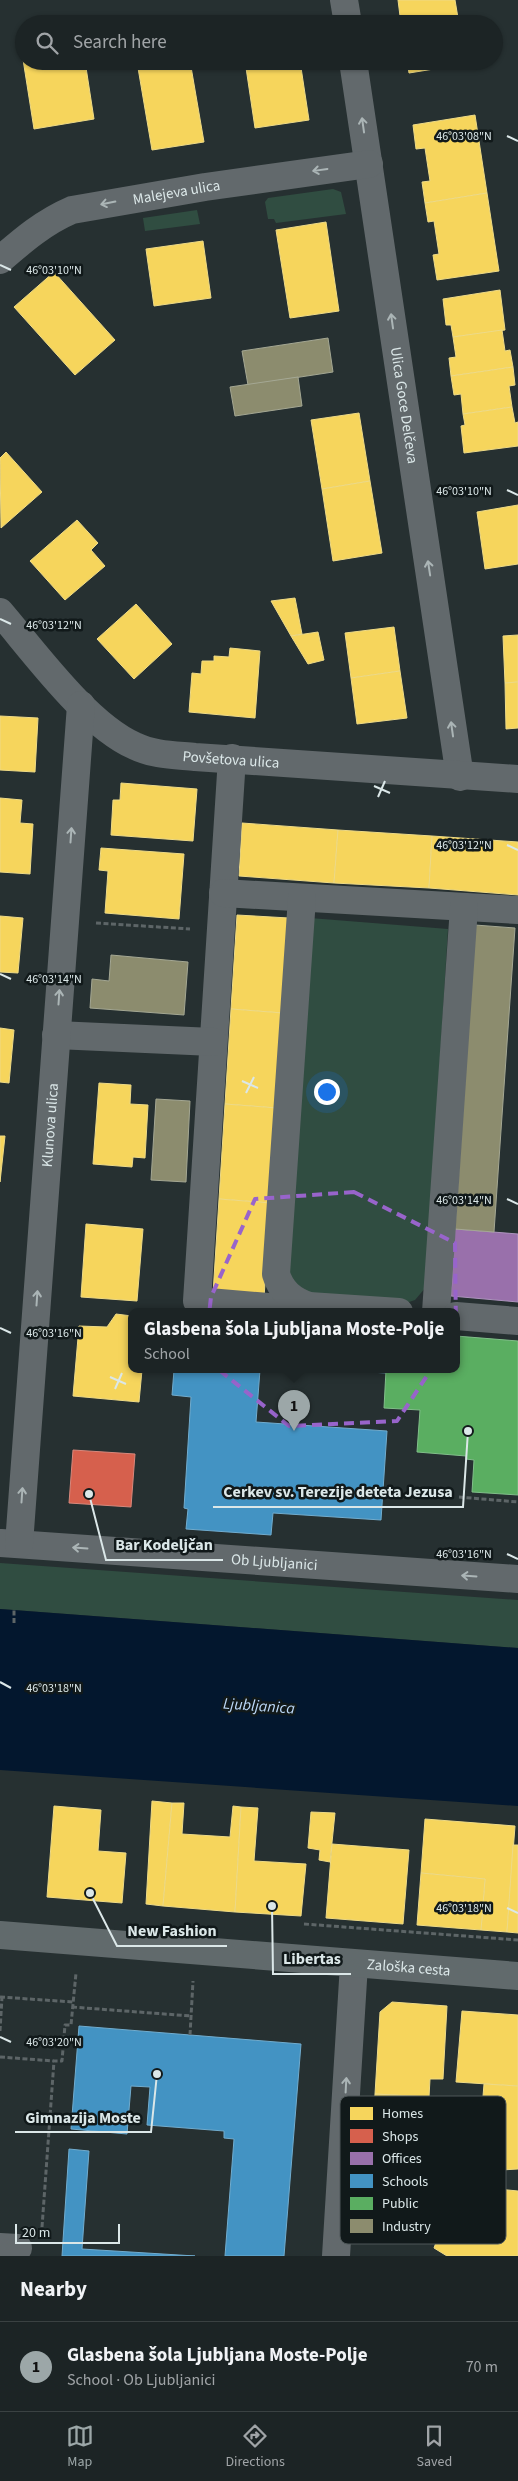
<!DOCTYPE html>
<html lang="en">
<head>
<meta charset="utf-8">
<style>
  :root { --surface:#1c2425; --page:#293032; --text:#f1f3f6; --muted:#a0a4a7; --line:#3a4142; --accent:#9ca7a8 }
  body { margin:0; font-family:"Source Sans 3",sans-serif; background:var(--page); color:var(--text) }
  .scale { position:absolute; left:15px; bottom:12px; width:105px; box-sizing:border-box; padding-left:5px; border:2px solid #dbe7e8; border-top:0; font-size:14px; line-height:18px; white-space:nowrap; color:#dbe7e8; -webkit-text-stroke:4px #11191a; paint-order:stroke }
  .you { position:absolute; left:326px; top:1091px; width:18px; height:18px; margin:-12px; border:4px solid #fff; border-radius:50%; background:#1a73e8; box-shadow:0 0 0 8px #1a73e833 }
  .badge { display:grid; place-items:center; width:32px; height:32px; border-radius:50%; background:var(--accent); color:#111; font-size:16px; font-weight:700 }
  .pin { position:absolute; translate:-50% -41px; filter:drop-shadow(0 1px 2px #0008) }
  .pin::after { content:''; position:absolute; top:26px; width:18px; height:15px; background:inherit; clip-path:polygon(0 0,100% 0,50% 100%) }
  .popup { position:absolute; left:128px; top:1308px; width:332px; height:65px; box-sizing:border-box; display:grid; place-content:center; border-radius:10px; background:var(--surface); filter:drop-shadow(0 1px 4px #0005); font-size:16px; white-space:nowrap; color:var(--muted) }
  .popup b { font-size:19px; color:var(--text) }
  .popup::after { content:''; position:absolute; left:50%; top:100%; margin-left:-10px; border:10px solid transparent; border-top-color:var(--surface) }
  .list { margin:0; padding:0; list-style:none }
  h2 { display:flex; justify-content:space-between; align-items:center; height:65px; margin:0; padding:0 20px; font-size:21px }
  h2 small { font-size:16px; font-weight:400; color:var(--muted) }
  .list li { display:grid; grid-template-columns:32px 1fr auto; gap:15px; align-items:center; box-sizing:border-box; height:90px; padding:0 20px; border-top:1px solid var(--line) }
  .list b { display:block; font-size:19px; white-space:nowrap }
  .list p { margin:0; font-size:16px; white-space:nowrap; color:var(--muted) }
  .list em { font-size:16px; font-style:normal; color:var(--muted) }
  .icon { flex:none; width:28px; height:28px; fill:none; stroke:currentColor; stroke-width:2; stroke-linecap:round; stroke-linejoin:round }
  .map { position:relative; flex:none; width:518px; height:2256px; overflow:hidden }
  .search { position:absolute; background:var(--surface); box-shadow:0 1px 4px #0004; left:15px; right:15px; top:15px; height:55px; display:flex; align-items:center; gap:12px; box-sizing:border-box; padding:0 18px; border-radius:28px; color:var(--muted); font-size:19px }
  .sheet { height:155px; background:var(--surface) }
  nav { display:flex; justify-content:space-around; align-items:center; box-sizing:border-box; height:70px; border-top:1px solid var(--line); background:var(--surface); font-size:14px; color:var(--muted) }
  nav a { display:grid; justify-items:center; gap:2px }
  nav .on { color:var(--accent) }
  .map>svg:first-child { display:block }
  .green { fill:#304d41 }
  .water { fill:#03172e }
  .homes { fill:#f6d55c; stroke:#eeda86 }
  .shops { fill:#d6604d; stroke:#d8887c }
  .offices { fill:#9970ab; stroke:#ad94bd }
  .schools { fill:#4393c3; stroke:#71acce }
  .public { fill:#5aae61; stroke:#81bf8a }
  .industry { fill:#8c8c6e; stroke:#a4a793 }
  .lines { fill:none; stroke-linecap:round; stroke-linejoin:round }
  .path { stroke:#5d6567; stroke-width:3; stroke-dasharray:5 2.5; stroke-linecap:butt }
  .minor { stroke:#62696c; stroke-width:28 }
  .major { stroke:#616a6c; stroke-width:28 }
  .oneway { stroke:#abb5b6 }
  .marked { fill:none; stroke:#9864cb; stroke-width:4; stroke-dasharray:10 6; stroke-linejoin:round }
  .ticks { fill:none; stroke:#dbe7e8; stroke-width:2 }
  .labels { text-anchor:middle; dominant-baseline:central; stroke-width:5; stroke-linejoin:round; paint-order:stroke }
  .street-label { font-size:15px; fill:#dbe7e8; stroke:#11191a }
  .water-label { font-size:16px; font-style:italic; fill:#bcd8f7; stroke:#11191a }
  .key { fill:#11191a; stroke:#4e5758; stroke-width:1 }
  .key-label { font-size:14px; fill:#dbe7e8 }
  .ticks-label { font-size:12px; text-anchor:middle; fill:#dbe7e8; stroke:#11191a; stroke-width:5; stroke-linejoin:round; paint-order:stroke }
  .leader { fill:none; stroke:#dbe7e8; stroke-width:2 }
  .callout-dot { fill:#dbe7e8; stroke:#11191a; stroke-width:2 }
  .callout-label { font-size:16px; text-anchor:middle; font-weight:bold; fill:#dbe7e8; stroke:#11191a; stroke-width:5; stroke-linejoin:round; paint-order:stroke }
</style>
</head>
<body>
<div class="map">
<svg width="518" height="2256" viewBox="0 0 518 2256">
  <rect width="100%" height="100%" fill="#263031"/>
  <g class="green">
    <polygon points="333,189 341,192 346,214 276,223 274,219 268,219 265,202 268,198"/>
    <polygon points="197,210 200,224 145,231 143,218"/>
    <polygon points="310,918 448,929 426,1287 415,1300 409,1302 313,1295 304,1292 288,1277"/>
    <polygon points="0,1563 518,1600 518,1648 0,1609"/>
  </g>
  <polygon class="water" points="0,1609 518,1648 518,1806 0,1770"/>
  <g class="homes">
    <polygon points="398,0 455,0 459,24 401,24"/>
    <polygon points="22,53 24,61 85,61 94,119 34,129"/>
    <polygon points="190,61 204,142 152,150 137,62"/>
    <polygon points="245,61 300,61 309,120 255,128"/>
    <polygon points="407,61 465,61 465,64 409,73"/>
    <polygon points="475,115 487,193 425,203 422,182 430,181 425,148 416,149 413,125"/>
    <polygon points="487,193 499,271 437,280 433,255 439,254 434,221 428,222 425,203"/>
    <polygon points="326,222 339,311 290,318 276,230"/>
    <polygon points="203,241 211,298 154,306 146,249"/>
    <polygon points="54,272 115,340 75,375 14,307"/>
    <polygon points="500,290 505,330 453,337 451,325 446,325 443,299"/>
    <polygon points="502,330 505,351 510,350 513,367 451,376 449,358 456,357 453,337"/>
    <polygon points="513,367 515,385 509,386 512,407 463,414 461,394 454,395 451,376"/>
    <polygon points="512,407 515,423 518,422 518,446 464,453 461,426 465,425 463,414"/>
    <polygon points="359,413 370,481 322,489 311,420"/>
    <polygon points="6,452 42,492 1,528 0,458"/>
    <polygon points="370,481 382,553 333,561 322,489"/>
    <polygon points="518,505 518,564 485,569 477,512"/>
    <polygon points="77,520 98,543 91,550 105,566 65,600 30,561"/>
    <polygon points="295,598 302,634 291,636 271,601"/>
    <polygon points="136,604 172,644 134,679 97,639"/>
    <polygon points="394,627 400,671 351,678 345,633"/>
    <polygon points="318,632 324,660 308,664 291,636"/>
    <polygon points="518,635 518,682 505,683 503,636"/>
    <polygon points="230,648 260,651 255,718 189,712 192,673 201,674 202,661 214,661 214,656 229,657"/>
    <polygon points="400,671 407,718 357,724 351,678"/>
    <polygon points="518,682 518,728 506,729 505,683"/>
    <polygon points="0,716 38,718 35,772 0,770"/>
    <polygon points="121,783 197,789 193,841 111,835 113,800 120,800"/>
    <polygon points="0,798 22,800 20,823 33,824 30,874 0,872"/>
    <polygon points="242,823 338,830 334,883 239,876"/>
    <polygon points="338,830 432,836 429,888 334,883"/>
    <polygon points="432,836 518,842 518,895 429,888"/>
    <polygon points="101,848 184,854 179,919 105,913 108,871 99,870"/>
    <polygon points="237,915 289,918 283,1013 231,1009"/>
    <polygon points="0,916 23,918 18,973 0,972"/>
    <polygon points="231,1009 283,1013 277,1108 225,1104"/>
    <polygon points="0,1028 14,1030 9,1083 0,1082"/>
    <polygon points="99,1083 131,1085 130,1104 148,1105 145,1158 133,1157 132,1167 93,1164"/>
    <polygon points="225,1104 277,1108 271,1203 219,1199"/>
    <polygon points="0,1136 5,1136 0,1182"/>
    <polygon points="219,1199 271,1203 264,1297 213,1294"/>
    <polygon points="86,1224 143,1229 137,1301 81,1297"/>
    <polygon points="116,1314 132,1316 132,1370 142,1370 139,1402 73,1396 79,1326 107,1327"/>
    <polygon points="152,1801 172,1803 163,1906 146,1904"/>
    <polygon points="172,1803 184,1803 182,1834 230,1837 233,1806 241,1807 235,1912 163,1906"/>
    <polygon points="54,1806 101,1810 98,1851 126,1853 122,1903 47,1897"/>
    <polygon points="241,1807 258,1808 254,1861 306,1864 301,1916 235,1912"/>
    <polygon points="311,1812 335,1813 330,1862 319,1860 320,1850 308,1848"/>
    <polygon points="425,1819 515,1826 507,1932 481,1930 485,1879 421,1873"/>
    <polygon points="332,1844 409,1850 403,1924 326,1918"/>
    <polygon points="513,1845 518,1845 518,1933 507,1932"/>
    <polygon points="421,1873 485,1879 481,1930 417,1925"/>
    <polygon points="392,2002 447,2006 443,2079 430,2079 429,2097 375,2094 380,2012"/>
    <polygon points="462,2011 518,2015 518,2086 456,2082"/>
    <polygon points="484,2084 518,2086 518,2169 435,2174 436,2140 480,2133"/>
    <polygon points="375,2094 429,2097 429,2131 413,2131 414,2143 436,2140 435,2174 370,2178"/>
    <polygon points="487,2188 518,2191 518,2256 447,2256 434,2248 441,2229 444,2203 487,2206"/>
  </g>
  <polygon class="shops" points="73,1450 135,1454 131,1507 69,1503"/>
  <polygon class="offices" points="455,1229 518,1234 518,1302 451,1296"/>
  <g class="schools">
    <polygon points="174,1370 260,1370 256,1422 387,1431 381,1520 273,1513 271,1535 186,1529 188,1509 184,1508 191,1397 172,1395"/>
    <polygon points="337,1370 386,1370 386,1373"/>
    <polygon points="79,2026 301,2044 284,2256 225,2256 234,2139 224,2138 224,2131 147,2125 150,2087 131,2086 127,2134 71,2129"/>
    <polygon points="69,2149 89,2151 82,2249 195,2256 62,2256"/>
  </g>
  <polygon class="public" points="456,1336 518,1341 518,1495 472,1492 474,1460 466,1459 466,1456 417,1452 420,1410 384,1408 386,1370 456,1370"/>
  <g class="industry">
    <polygon points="328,338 333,372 248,385 242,351"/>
    <polygon points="298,377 302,406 235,416 230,387"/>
    <polygon points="475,925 515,928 494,1232 455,1229"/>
    <polygon points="111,955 188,962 184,1015 90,1008 92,979 109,981"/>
    <polygon points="156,1099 190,1101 186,1182 151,1180"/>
  </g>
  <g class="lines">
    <g class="path">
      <polyline points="96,923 190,929"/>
      <polyline points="459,1497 518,1502"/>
      <polyline points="14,1623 14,1610"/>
      <polyline points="304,1924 518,1940"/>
      <polyline points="0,1997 73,2002"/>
      <polyline points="72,2007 191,2016"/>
      <polyline points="0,2031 2,1997"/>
      <polyline points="190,2035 193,1981"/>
      <polyline points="0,2057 54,2061"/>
      <polyline points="42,2227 54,2061 62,2061 65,2025 71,2025 76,1973"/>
    </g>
    <g class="minor">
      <polyline points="344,0 348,24"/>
      <path id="s1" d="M353,61L460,777"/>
      <path id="s2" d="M0,260C23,240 44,222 72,210L205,187L369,164"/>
      <path id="s3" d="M0,612C35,653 87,725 135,746C153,755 175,755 195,757L518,779"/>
      <polyline points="232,758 197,1301 268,1307 309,1306"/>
      <polyline points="223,893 518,910"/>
      <path d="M302,898L276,1274C281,1291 292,1300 309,1306L399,1312"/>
      <polyline points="56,1035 213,1042"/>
      <polyline points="436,1312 464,907"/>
      <polyline points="456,1316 518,1321"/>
      <path id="s4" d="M1,1543L518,1579"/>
      <path id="s5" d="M19,1544L81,705"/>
      <polyline points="0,2247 18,2248"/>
      <polyline points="336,2256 354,1964"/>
    </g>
    <path class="major" id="s6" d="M0,1935L518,1976"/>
  </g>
  <defs><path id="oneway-shaft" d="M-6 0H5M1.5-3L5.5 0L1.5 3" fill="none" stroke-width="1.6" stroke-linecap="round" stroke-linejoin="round" transform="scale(1.25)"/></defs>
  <g class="oneway">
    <use href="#oneway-shaft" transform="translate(363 125) rotate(-98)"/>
    <use href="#oneway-shaft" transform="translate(320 170) rotate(172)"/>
    <use href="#oneway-shaft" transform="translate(108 203) rotate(169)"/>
    <use href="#oneway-shaft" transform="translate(392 321) rotate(-98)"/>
    <use href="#oneway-shaft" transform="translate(429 568) rotate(-99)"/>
    <use href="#oneway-shaft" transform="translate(452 729) rotate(-98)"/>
    <use href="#oneway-shaft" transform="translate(71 835) rotate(-86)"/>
    <use href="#oneway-shaft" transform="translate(59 997) rotate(-86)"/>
    <use href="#oneway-shaft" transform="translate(37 1298) rotate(-86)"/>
    <use href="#oneway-shaft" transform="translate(22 1495) rotate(-86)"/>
    <use href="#oneway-shaft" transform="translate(80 1548) rotate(-176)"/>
    <use href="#oneway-shaft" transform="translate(469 1576) rotate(-176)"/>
    <use href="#oneway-shaft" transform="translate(346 2085) rotate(-87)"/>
  </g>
  <path class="marked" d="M354,1192L455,1243L456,1332L397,1421L289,1426L204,1358L211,1297L255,1199Z"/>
  <path class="ticks" d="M507,136L518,141M0,265L11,270M507,490L518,495M0,619L11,624M374,786L390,793M378,797L385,781M507,845L518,850M0,974L11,979M242,1081L258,1088M246,1093L254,1077M507,1199L518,1204M0,1328L11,1333M110,1377L126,1384M115,1389L122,1373M507,1554L518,1559M0,1682L11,1688M507,1908L518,1913M0,2037L11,2042"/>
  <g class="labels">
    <g class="street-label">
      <text stroke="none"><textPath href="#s2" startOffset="194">Malejeva ulica</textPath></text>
      <text stroke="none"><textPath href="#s1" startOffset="348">Ulica Goce Delčeva</textPath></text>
      <text stroke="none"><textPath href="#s3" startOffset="289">Povšetova ulica</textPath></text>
      <text stroke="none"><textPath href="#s5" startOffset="420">Klunova ulica</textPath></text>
      <text stroke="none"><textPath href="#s4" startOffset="274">Ob Ljubljanici</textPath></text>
      <text stroke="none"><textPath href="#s6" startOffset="410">Zaloška cesta</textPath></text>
    </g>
    <g class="water-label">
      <text transform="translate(259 1706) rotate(4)">Ljubljanica</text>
    </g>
  </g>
  <rect x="340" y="2096" width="166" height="148" rx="8" class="key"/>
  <rect x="350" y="2107" width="23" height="13" fill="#f6d55c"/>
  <rect x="350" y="2129" width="23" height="14" fill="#d6604d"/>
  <rect x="350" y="2152" width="23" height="13" fill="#9970ab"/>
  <rect x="350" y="2174" width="23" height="14" fill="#4393c3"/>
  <rect x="350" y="2197" width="23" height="13" fill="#5aae61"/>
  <rect x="350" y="2219" width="23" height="14" fill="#8c8c6e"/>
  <g class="key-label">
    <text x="382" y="2118">Homes</text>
    <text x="382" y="2141">Shops</text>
    <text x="382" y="2163">Offices</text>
    <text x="382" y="2186">Schools</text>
    <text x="382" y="2208">Public</text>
    <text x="382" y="2231">Industry</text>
  </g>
  <g class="ticks-label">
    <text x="464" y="140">46°03'08"N</text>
    <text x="54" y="274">46°03'10"N</text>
    <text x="464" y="495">46°03'10"N</text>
    <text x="54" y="629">46°03'12"N</text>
    <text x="464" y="849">46°03'12"N</text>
    <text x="54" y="983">46°03'14"N</text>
    <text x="464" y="1204">46°03'14"N</text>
    <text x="54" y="1337">46°03'16"N</text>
    <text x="464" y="1558">46°03'16"N</text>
    <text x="54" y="1692">46°03'18"N</text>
    <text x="464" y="1912">46°03'18"N</text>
    <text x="54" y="2046">46°03'20"N</text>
  </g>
  <path class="leader" d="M468 1431L463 1507H213M89 1494L106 1560H223M90 1893L117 1946H227M272 1906L273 1974H351M157 2074L151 2132H15"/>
  <g class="callout-dot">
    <circle cx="468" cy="1431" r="5"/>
    <circle cx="89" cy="1494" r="5"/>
    <circle cx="90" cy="1893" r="5"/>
    <circle cx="272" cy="1906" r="5"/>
    <circle cx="157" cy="2074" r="5"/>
  </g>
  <g class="callout-label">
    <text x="338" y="1497">Cerkev sv. Terezije deteta Jezusa</text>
    <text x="164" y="1550">Bar Kodeljčan</text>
    <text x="172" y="1936">New Fashion</text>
    <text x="312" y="1964">Libertas</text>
    <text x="83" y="2123">Gimnazija Moste</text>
  </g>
</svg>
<div class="scale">20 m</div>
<div class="you"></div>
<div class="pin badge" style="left:294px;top:1431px">1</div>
<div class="popup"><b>Glasbena šola Ljubljana Moste-Polje</b>School</div>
<div class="search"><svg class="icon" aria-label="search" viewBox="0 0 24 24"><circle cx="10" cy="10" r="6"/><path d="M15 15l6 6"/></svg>Search here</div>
</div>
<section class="sheet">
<h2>Nearby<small></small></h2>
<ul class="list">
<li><span class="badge">1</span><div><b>Glasbena šola Ljubljana Moste-Polje</b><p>School · Ob Ljubljanici</p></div><em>70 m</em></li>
</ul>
</section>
<nav>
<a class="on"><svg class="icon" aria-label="map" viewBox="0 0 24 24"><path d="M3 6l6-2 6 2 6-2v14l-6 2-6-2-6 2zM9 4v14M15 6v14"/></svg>Map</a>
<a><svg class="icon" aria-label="directions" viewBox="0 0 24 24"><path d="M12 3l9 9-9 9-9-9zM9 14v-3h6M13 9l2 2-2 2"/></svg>Directions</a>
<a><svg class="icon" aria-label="saved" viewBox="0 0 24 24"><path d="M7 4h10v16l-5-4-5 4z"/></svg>Saved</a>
</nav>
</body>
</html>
